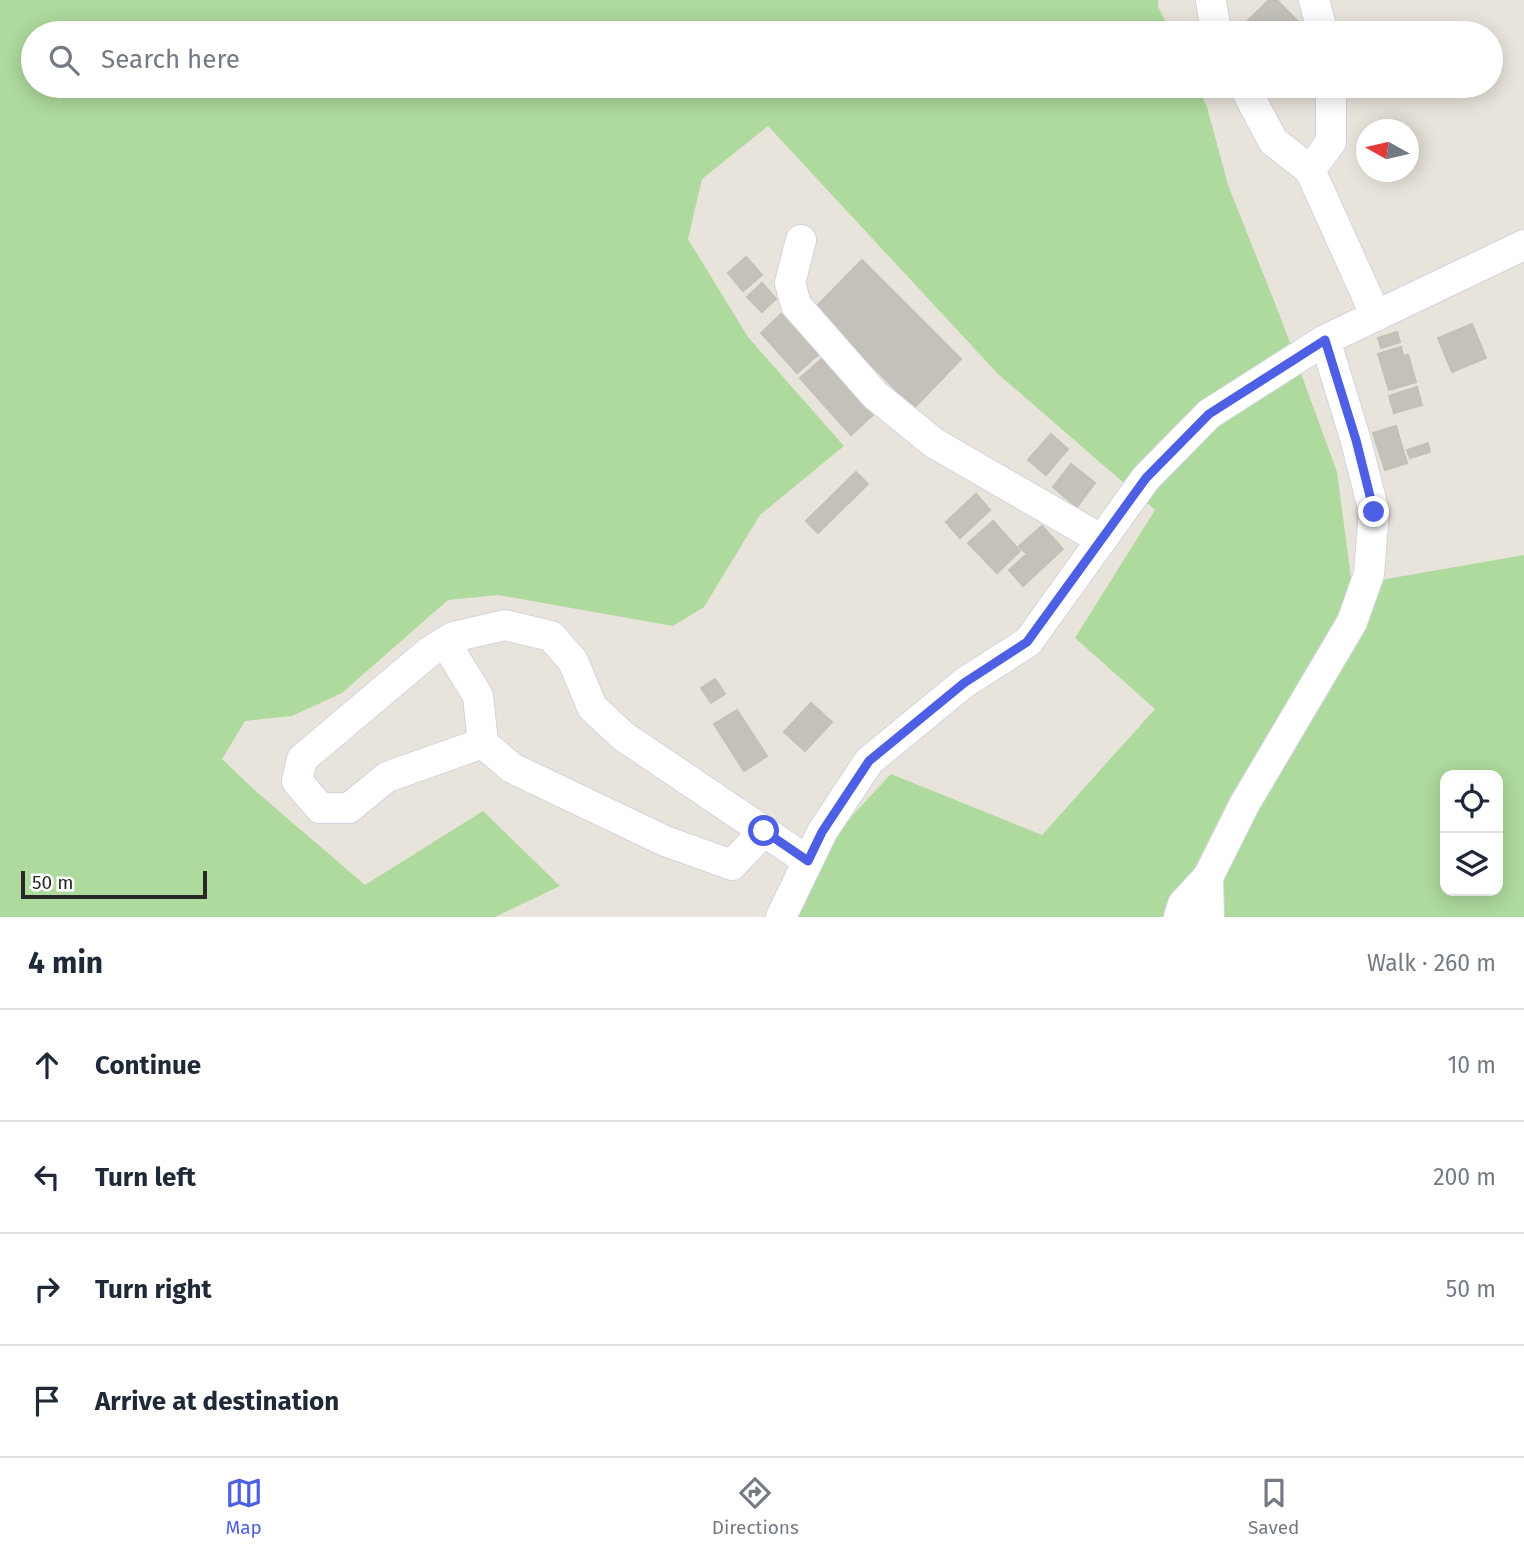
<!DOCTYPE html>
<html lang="en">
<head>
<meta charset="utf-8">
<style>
  :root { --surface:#fff; --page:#f6f6f7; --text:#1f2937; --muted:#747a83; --line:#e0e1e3; --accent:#4c5fe5 }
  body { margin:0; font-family:"Fira Sans",sans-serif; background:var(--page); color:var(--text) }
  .controls { position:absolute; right:21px; bottom:21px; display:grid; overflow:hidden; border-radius:14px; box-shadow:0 4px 18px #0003 }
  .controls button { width:63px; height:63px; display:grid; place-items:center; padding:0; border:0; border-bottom:2px solid var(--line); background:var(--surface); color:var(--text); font:35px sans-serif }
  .compass { position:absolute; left:1356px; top:119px; width:63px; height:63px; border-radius:50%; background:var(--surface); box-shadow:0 4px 18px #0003; rotate:278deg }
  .scale { position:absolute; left:21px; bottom:18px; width:186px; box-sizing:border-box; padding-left:7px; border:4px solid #282828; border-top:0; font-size:19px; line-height:24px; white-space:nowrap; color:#282828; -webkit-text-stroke:5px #fff; paint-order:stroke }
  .stop { position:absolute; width:21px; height:21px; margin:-16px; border:5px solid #4c5fe5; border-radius:50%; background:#fff }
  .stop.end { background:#4c5fe5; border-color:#fff; box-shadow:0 2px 7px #0008 }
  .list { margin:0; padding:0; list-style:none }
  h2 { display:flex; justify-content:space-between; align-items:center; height:91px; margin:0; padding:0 28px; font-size:30px }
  h2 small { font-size:23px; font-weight:400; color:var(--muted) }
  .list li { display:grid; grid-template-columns:46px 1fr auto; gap:21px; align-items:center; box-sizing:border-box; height:112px; padding:0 28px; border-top:2px solid var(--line) }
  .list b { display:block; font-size:26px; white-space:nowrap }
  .list em { font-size:23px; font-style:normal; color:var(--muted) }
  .icon { flex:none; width:38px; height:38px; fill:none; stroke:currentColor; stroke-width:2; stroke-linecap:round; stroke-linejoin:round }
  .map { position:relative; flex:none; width:1524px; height:917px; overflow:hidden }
  .search { position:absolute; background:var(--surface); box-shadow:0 4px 18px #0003; left:21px; right:21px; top:21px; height:77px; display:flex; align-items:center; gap:18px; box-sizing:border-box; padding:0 24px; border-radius:38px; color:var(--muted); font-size:26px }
  .sheet { height:539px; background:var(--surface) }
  nav { display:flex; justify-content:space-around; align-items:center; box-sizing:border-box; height:98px; border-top:2px solid var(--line); background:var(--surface); font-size:19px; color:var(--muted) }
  nav a { display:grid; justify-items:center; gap:4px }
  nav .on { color:var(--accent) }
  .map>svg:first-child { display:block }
  .green { fill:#aeda9d; fill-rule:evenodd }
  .building { fill:#c4c1bb; stroke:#c4c0b5; stroke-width:2 }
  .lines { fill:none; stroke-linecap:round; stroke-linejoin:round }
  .minor-casing { stroke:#d1d3e0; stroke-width:32 }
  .minor { stroke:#fff; stroke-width:30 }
  .route { stroke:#4c5fe5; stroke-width:9 }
</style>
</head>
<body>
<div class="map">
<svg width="1524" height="917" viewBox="0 0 1524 917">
  <rect width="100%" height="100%" fill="#e9e4db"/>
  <path class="green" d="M0,0H1158V6L1171,33H33V86H1197L1207,107L1228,185L1280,316L1337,472L1352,585L1524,555V917H782L849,819L891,774L1042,835L1155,709L1075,638L1155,510L998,374L768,126L702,179L688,239L748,337L844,446L760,515L704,607L673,626L498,595L448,600L342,693L292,716L245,721L222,759L259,794L365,885L483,811L560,886L495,917H0ZM1445,775H1498V891H1445Z"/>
  <g class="building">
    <polygon points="1269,0 1277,0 1309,33 1235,33"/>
    <polygon points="746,257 762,275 743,291 728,273"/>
    <polygon points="862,260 961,359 914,408 815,308"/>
    <polygon points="762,283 776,299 762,312 747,297"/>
    <polygon points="781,314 818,355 797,373 761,333"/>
    <polygon points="1472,324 1486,358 1452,372 1438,338"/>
    <polygon points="1397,332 1400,342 1381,348 1378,338"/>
    <polygon points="1401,347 1403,356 1408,355 1416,382 1389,390 1378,354"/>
    <polygon points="824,357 874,414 851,435 800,378"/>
    <polygon points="1417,387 1422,405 1394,413 1389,396"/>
    <polygon points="1396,426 1407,463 1385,470 1373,433"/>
    <polygon points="1051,434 1068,449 1046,475 1028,460"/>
    <polygon points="1428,443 1430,452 1410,458 1407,450"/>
    <polygon points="1071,464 1095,483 1077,507 1053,487"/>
    <polygon points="856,472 868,484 818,533 806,521"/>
    <polygon points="976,494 990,510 960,538 946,522"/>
    <polygon points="993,521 1020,551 997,573 968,543"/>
    <polygon points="1042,526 1063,549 1023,586 1009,570 1027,554 1019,546"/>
    <polygon points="715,679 725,694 711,703 701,688"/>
    <polygon points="811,703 832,722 805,751 784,732"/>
    <polygon points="737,710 767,756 744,771 714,724"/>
  </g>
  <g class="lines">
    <defs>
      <g id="minor">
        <polyline points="1211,0 1216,33"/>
        <polyline points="1314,0 1323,33"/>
        <polyline points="1244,86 1273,141 1310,170 1376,316"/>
        <polyline points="1310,170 1331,142 1331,86"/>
        <polyline points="801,240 790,283 796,305 875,395 934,443 1102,540"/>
        <polyline points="445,642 478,696 483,743 512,768 665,841 732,865 764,831"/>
        <polyline points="483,743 387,777 349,808 320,808 297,781 302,759 429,652 453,637 505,625 551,636 573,661 592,707 623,736 808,861"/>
        <polyline points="781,917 822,832 869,761 964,683 1028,642 1146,478 1209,414 1325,340 1524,245"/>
        <polyline points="1179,917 1183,904 1208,877"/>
        <polyline points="1209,917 1208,877 1244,805 1352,622 1369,574 1374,512 1356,441 1325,340"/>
      </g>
    </defs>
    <use href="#minor" class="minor-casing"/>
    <use href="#minor" class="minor"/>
  </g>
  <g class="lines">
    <polyline class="route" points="764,831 808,861 822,832 869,761 964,683 1027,642 1146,478 1209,414 1325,340 1356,440 1374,512"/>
  </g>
</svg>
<div class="controls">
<button><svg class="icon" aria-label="locate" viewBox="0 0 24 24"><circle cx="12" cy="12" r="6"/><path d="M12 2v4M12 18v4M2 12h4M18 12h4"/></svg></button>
<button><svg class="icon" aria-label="layers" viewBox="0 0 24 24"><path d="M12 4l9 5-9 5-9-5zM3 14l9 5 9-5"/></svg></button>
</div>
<svg class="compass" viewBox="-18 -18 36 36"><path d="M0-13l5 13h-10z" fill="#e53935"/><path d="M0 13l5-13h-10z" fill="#747a83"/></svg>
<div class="scale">50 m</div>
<div class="stop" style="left:764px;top:831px"></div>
<div class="stop end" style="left:1374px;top:512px"></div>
<div class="search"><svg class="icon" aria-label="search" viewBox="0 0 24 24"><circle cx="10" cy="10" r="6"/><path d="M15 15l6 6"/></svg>Search here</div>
</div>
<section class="sheet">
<h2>4 min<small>Walk · 260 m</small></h2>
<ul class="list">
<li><svg class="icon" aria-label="ahead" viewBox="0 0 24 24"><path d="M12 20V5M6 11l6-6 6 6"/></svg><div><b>Continue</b></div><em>10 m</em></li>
<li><svg class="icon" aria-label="left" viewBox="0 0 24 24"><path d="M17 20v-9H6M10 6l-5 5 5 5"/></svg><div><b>Turn left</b></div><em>200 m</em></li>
<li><svg class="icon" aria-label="right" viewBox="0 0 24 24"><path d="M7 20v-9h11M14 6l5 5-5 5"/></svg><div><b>Turn right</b></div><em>50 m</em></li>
<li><svg class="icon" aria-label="arrive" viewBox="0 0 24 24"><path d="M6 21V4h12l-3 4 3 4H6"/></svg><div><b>Arrive at destination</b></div></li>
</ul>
</section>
<nav>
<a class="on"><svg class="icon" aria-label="map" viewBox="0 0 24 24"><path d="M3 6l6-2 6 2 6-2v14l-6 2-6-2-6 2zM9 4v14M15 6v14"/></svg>Map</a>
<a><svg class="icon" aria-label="directions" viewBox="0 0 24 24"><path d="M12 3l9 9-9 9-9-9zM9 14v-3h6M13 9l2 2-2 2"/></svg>Directions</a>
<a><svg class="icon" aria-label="saved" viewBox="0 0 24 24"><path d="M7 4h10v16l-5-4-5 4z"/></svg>Saved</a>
</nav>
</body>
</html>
